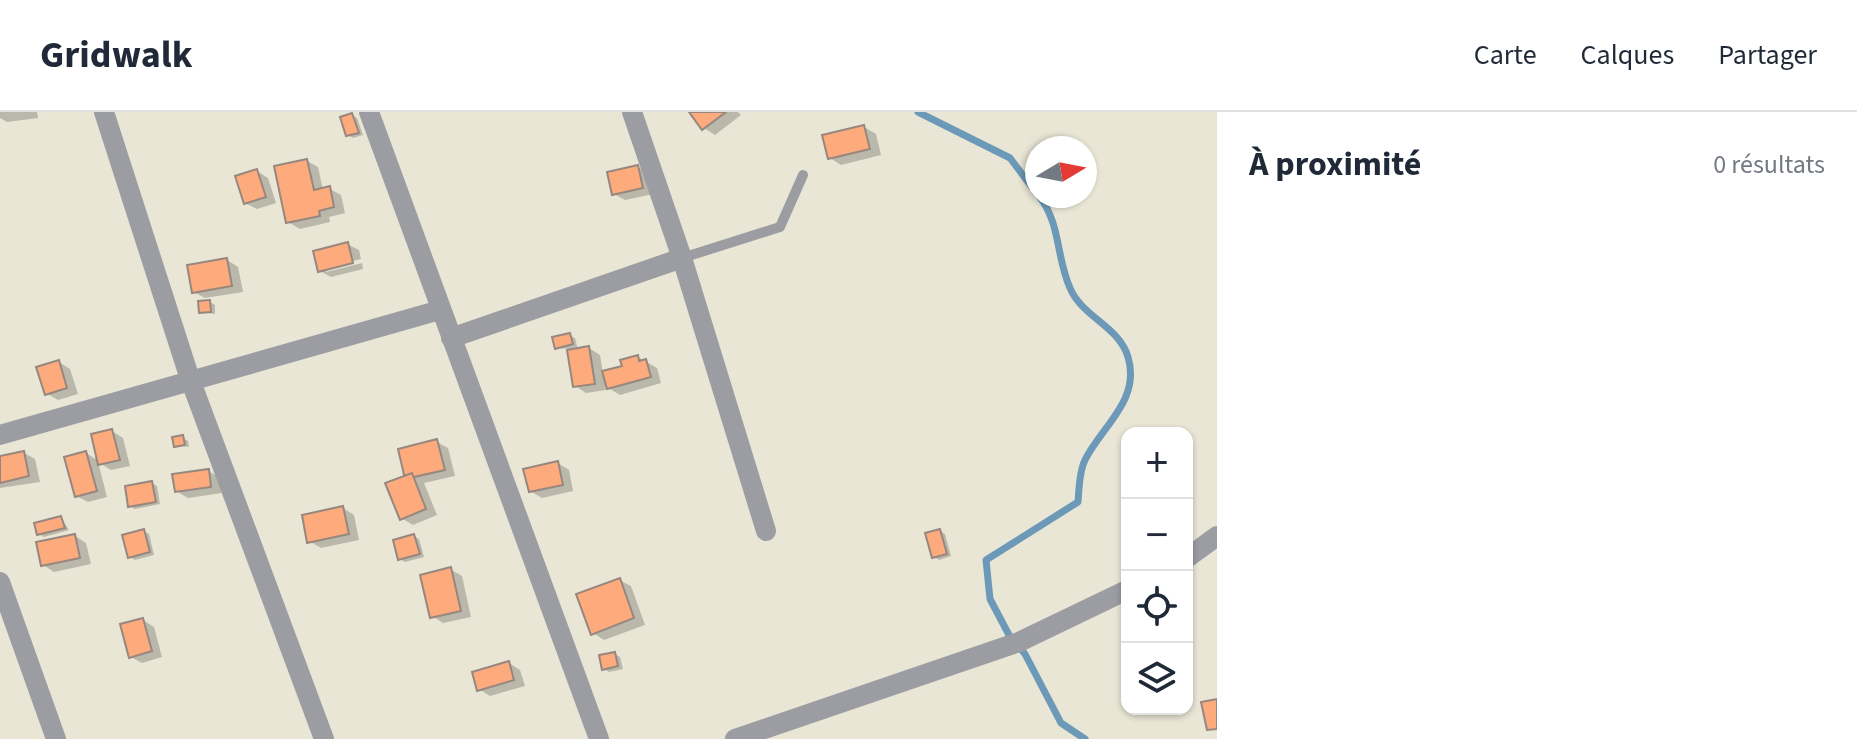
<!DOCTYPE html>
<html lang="fr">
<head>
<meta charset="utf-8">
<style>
  :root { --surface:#fff; --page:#f2f2f3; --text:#1f2937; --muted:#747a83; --line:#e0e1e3 }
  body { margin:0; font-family:"Source Sans 3",sans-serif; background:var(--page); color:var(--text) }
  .controls { position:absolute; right:24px; bottom:24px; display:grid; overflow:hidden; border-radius:16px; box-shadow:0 2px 6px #0004 }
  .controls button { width:72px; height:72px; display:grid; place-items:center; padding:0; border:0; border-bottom:2px solid var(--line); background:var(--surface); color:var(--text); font:40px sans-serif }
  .compass { position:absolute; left:1025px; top:24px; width:72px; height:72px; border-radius:50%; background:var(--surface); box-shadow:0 2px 6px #0004; rotate:80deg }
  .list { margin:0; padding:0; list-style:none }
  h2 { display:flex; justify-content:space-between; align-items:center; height:104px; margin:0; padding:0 32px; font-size:34px }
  h2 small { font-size:26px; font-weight:400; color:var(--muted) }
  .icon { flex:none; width:44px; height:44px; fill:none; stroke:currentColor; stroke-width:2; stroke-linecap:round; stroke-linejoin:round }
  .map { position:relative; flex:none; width:1217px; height:627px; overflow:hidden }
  header { display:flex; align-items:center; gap:48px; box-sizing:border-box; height:112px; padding:0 40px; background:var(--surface); border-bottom:2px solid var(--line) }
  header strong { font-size:38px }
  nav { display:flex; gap:44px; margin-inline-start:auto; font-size:28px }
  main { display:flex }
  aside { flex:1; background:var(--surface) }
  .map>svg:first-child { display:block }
  .shadow { fill:#0003 }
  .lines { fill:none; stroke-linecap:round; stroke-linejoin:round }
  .stream { stroke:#6d99b8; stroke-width:7 }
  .building { fill:#fdaa7c; stroke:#97877f; stroke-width:2 }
  .lane { stroke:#9c9ca3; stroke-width:10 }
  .street { stroke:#9c9ca3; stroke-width:20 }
</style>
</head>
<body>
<header>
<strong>Gridwalk</strong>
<nav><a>Carte</a><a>Calques</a><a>Partager</a></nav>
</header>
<main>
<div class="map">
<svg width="1217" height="627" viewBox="0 0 1217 627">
  <rect width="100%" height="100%" fill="#e9e6d5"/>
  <g class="shadow">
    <polygon points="0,0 37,0 38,6 7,10 0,6"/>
    <polygon points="691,0 738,0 741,3 715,23 704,16"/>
    <polygon points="352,3 357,6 363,23 353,26 348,23"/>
    <polygon points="864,15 876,22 881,43 841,53 830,46"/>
    <polygon points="307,49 318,55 323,78 330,77 341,83 345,101 329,105 330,110 300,117 288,110"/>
    <polygon points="638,55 649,62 654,82 625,88 614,82"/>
    <polygon points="257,59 268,66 276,91 257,97 245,91"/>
    <polygon points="347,132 359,138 361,147 326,156 326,160 362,151 363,157 331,165 320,159"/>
    <polygon points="227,148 238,155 243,180 205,186 194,180"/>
    <polygon points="210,190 215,193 215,202 201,200"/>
    <polygon points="569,223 575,226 578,238 589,236 600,243 603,261 624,255 638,245 657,256 661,271 620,283 605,274 606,278 586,281 575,274 569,237 556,236"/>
    <polygon points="59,250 70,257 78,282 58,288 46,281"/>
    <polygon points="112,319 123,326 130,354 111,358 98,350 107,385 88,390 76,384 86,341 99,349"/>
    <polygon points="183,326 188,329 189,335 176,333"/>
    <polygon points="437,330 448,336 455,364 424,371 437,403 413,413 401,406 407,365"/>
    <polygon points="24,341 35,347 40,370 0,376 0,346"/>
    <polygon points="558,351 569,358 573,379 542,386 530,379"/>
    <polygon points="208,359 219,365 222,381 188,386 176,379"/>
    <polygon points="152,371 157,374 160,392 135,397 130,394"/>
    <polygon points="343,396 354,403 359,428 321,436 309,429"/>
    <polygon points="61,406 69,418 44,425 39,422"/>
    <polygon points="143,419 149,422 154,443 135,448 130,445"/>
    <polygon points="940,419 945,422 951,444 939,448 934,445"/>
    <polygon points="75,424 86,431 91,452 54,460 43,453"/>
    <polygon points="414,424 419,427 424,445 405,450 400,447"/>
    <polygon points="450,457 462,464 471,505 443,511 432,504"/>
    <polygon points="619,468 631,474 645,513 604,528 593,521"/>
    <polygon points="143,508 154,515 162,545 142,551 131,545"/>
    <polygon points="1187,532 1192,554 1187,554"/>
    <polygon points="615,542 620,545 623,557 609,560 604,557"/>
    <polygon points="509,551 520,558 525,574 490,584 479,577"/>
  </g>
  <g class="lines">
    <g class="stream">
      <polyline points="918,0 1010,46 1037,82"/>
      <path d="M1039,84C1061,112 1056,145 1070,176C1082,205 1119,214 1128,245C1141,288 1102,314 1085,348C1079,360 1079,378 1078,390L986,448L990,487L1009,523L1025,542L1061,611L1085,627"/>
    </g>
  </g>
  <g class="building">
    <polygon points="689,0 726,0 702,18"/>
    <polygon points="352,1 359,21 346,24 340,5"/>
    <polygon points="864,13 870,37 828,47 822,23"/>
    <polygon points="307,47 314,78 330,74 334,95 319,99 320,104 286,111 274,54"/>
    <polygon points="638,53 643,76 612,83 607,60"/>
    <polygon points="257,57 266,85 244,92 235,64"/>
    <polygon points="348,130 353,151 318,160 313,139"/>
    <polygon points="227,146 232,174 192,181 187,153"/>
    <polygon points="210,188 211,200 199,201 198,189"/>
    <polygon points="570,221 573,232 555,237 552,225"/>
    <polygon points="589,234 595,272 573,275 567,238"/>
    <polygon points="638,243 639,249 646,247 651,265 607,277 602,259 622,254 620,248"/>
    <polygon points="59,248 67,276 45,283 36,255"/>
    <polygon points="112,317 120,348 98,353 91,322"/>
    <polygon points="183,323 185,333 174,335 172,325"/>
    <polygon points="437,327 445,358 405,367 398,337"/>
    <polygon points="24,339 29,364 0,371 0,344"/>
    <polygon points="86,339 97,379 75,385 64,345"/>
    <polygon points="558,349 563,373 529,380 523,357"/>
    <polygon points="209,357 211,375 175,380 172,362"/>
    <polygon points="412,361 426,397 400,408 385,371"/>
    <polygon points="152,369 156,390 128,395 125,374"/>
    <polygon points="343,394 349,422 307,431 302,403"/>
    <polygon points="61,404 65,416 37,423 34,411"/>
    <polygon points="144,417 150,440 128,446 122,423"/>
    <polygon points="940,417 947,442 932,446 925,421"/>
    <polygon points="75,422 80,446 41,454 36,430"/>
    <polygon points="414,422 420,442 398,448 393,428"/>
    <polygon points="451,455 461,499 430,506 420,463"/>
    <polygon points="620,466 634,506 591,523 576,482"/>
    <polygon points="143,506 152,539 129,546 120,512"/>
    <polygon points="615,540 618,554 602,558 599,543"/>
    <polygon points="509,549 514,568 477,579 472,560"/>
    <polygon points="1217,587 1217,617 1207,618 1201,590"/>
  </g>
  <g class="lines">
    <polyline class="lane" points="682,146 780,115 803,63"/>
    <g class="street">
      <polyline points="104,0 190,267 324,627"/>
      <polyline points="369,0 599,627"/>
      <polyline points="632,0 682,146 766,419"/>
      <polyline points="451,226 682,146"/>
      <polyline points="0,323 440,198"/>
      <polyline points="1187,446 1217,424"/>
      <polyline points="0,470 56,627"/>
      <polyline points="735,627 1019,530 1127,478"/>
    </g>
  </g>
</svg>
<div class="controls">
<button>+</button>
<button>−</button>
<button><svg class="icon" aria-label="locate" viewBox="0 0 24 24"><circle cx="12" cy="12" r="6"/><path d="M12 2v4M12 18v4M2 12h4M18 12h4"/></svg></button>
<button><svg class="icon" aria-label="layers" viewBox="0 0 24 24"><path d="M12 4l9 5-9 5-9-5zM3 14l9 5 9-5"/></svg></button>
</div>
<svg class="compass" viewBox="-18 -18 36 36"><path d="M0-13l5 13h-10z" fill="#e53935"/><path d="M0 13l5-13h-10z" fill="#747a83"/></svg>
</div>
<aside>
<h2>À proximité<small>0 résultats</small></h2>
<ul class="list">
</ul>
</aside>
</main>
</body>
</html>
